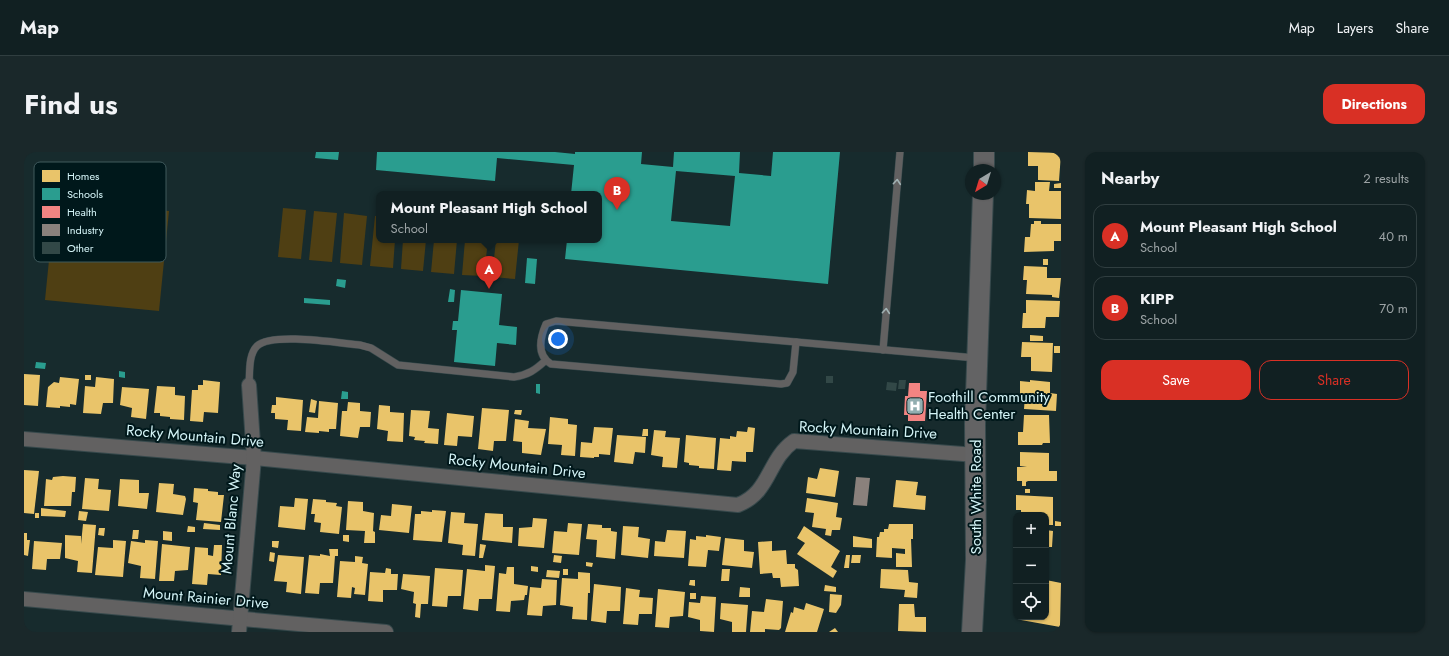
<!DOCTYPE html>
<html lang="en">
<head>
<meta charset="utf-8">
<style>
  :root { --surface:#112022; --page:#1a282a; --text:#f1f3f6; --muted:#9ca3a5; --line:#303e40; --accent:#d93025 }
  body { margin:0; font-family:Jost,sans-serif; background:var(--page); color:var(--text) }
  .controls { position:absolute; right:12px; bottom:12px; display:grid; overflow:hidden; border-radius:8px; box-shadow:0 1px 3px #0004 }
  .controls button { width:36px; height:36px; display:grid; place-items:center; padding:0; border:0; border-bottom:1px solid var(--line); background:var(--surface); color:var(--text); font:20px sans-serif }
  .compass { position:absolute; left:941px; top:12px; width:36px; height:36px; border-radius:50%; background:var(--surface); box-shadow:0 1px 3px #0004; rotate:218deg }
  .you { position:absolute; left:534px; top:187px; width:14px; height:14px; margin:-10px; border:3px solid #fff; border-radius:50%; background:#1a73e8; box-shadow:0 0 0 6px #1a73e833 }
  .badge { display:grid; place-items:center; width:26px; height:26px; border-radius:50%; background:var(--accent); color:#fff; font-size:13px; font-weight:700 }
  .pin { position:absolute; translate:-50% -33px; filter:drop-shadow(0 1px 2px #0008) }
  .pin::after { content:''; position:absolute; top:21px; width:14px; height:12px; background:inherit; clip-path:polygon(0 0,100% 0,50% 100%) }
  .popup { position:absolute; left:352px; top:39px; width:226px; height:52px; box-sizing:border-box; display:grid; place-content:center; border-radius:8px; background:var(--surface); filter:drop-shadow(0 1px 3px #0005); font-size:13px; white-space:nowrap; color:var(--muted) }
  .popup b { font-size:15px; color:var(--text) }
  .popup::after { content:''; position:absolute; left:50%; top:100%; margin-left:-8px; border:8px solid transparent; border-top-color:var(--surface) }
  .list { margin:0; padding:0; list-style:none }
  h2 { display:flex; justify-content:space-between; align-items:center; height:52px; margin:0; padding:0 16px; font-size:17px }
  h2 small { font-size:13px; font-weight:400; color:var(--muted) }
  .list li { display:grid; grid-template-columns:26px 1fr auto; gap:12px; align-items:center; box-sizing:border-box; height:64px; margin:0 8px 8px; padding:0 8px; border:1px solid var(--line); border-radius:12px }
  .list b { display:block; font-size:15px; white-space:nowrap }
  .list p { margin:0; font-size:13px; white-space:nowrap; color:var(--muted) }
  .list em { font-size:13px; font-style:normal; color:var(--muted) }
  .actions { display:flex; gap:8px; padding:12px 16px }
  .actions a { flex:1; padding:9px 0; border:1px solid var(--accent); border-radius:12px; text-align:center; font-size:14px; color:var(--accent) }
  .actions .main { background:var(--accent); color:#fff }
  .icon { flex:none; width:22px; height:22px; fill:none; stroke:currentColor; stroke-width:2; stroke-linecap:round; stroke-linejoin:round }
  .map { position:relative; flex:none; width:1037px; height:480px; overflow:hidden; border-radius:12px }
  header { display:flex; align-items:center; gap:24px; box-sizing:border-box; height:56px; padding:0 20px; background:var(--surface); border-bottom:1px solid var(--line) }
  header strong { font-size:19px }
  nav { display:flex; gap:22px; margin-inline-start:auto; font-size:14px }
  .intro { display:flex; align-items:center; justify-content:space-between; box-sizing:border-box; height:96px; padding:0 24px }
  h1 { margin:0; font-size:28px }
  .button { padding:10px 18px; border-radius:12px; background:var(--accent); color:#fff; font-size:14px; font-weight:700 }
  main { display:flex; gap:24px; padding:0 24px }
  aside { flex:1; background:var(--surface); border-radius:12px; box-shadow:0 1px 3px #0004 }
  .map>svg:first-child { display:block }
  .green { fill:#4f3f13 }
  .homes { fill:#e9c46a }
  .schools { fill:#2a9d8f; fill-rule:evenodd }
  .health { fill:#f28482 }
  .industry { fill:#8a817c }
  .building { fill:#324847 }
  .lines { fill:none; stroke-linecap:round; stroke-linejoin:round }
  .lane-casing { stroke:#37494c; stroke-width:8 }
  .street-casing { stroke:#37494c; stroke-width:16 }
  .secondary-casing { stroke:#37494c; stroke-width:22 }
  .lane { stroke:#626161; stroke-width:7 }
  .street { stroke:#626161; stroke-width:14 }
  .secondary { stroke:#636364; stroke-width:20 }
  .oneway { stroke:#a1b2b4 }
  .labels { text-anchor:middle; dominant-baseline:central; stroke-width:4; stroke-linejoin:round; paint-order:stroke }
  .poi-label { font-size:15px; fill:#d4f4f7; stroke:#00181b; text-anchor:start }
  .street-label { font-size:15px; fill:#d4f4f7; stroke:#00181b }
  .key { fill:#00181b; stroke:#405a5d; stroke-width:1 }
  .key-label { font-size:11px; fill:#d4f4f7 }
</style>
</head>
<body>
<header>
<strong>Map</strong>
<nav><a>Map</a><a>Layers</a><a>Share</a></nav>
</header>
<div class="intro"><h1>Find us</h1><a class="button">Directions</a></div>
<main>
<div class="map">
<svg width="1037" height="480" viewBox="0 0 1037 480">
  <rect width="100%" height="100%" fill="#172b2d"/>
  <g class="green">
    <polygon points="31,48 145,59 135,159 21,148"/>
    <polygon points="259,56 282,58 277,107 254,105"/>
    <polygon points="290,59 313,61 308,110 285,108"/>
    <polygon points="320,61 343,64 338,113 316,111"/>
    <polygon points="351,64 355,64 355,88 371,88 369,116 346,114"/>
    <polygon points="379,88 402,88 399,119 377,117"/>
    <polygon points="410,88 433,88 430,122 407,120"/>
    <polygon points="441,88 464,88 460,124 438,123"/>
    <polygon points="472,88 495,88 491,127 468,125"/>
  </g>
  <g class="homes">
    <polygon points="1004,0 1037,1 1035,29 1014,28 1014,14 1004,14"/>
    <polygon points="1011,30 1026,30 1025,39 1037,39 1037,67 1005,66 1005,52 1002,52 1003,38 1011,39"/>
    <polygon points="1037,31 1037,36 1030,36 1030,32"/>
    <polygon points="1010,69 1017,69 1017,72 1037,72 1037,89 1030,89 1030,99 1000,100 1001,85 1006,85 1007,72 1010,72"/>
    <rect x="1019" y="107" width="5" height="6"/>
    <polygon points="1000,114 1023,115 1023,126 1037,126 1035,146 1028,145 1028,143 1002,142 1003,128 999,128"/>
    <polygon points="1002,148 1036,149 1035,165 1022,165 1021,176 998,176 999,161 1002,161"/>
    <polygon points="1006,183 1019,184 1019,189 1006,189"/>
    <polygon points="998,190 1029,191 1028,220 1007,219 1007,205 997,205"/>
    <rect x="1030" y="194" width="6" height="7"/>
    <polygon points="0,222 16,223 14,254 0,253"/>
    <rect x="61" y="223" width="6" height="5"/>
    <polygon points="36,225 55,227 52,253 46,252 46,255 36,254 36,256 22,255 24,235 30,230 35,231"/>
    <polygon points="72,225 90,227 89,251 79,251 77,262 59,261 61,234 71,235"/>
    <polygon points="179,228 196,230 194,261 180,260 179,270 166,269 168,238 174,238 174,233 179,233"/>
    <polygon points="1006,228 1026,230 1026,241 1033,242 1032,259 1000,257 1001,243 996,243 996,229 1006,230"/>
    <polygon points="133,234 151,235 151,243 161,244 160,268 146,267 146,265 136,264 136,261 130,261"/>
    <polygon points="98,235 125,237 122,267 107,265 108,256 96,253"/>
    <polygon points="252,245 279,248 277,279 263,278 264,268 251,267 251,261 247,261 248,253 252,253"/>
    <polygon points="287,247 293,249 291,261 285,260"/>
    <polygon points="295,249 314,251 312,277 305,277 305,280 295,279 295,281 281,280 283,265 294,266"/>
    <polygon points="324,250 336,251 336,259 347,260 346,275 336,275 334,286 316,284 318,259 323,259"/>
    <polygon points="355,253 366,254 366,260 380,261 379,290 363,289 364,279 353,277"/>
    <polygon points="458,256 485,258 482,289 470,289 469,299 454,297"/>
    <polygon points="387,258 406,259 404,276 415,277 414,292 400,291 401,289 390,288 391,285 385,284"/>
    <polygon points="491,258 498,258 497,263 490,262"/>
    <polygon points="423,261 450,264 448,285 434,284 433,294 420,293"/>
    <polygon points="1000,263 1025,263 1026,291 1019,291 1018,293 994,293 994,280 999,280"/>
    <polygon points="526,265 544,267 544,272 553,273 551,304 537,303 538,293 524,292"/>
    <polygon points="491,267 505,269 504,276 522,277 517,303 498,301 498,290 489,289"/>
    <polygon points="570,275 589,276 586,303 575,302 575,305 570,305 570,306 556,305 557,290 568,291"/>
    <polygon points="724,275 731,276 729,300 722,300 722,310 708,309 707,319 693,318 696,286 706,287 706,284 712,285 713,279 723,280"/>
    <polygon points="619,277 624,277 624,284 618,284"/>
    <polygon points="630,278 642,279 641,285 656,286 653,316 638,315 639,305 627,303"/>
    <polygon points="593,283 622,285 621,301 611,300 609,312 590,310"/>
    <polygon points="662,283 692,286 690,317 675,316 675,314 665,313 665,311 660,310"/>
    <polygon points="996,300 1025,301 1025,319 1033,319 1033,329 1004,329 1002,330 1002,334 998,334 998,329 993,329 993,315 1003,315 996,314"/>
    <polygon points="796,316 815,319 811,345 782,341 784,325 793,327"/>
    <polygon points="0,318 15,319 10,362 0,361"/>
    <polygon points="39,324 52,325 51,340 48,340 47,354 20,354 22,327 28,328 29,325"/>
    <polygon points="61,326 75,327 74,337 87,338 85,359 58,357"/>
    <polygon points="96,327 115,328 115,341 125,341 123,357 94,354"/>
    <polygon points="872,328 894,330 892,343 902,344 901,358 869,355"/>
    <polygon points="135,331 150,332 149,342 161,344 162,347 159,363 132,360"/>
    <polygon points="170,336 184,337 184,339 194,340 194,343 200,343 197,370 172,368 174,351 169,350"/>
    <rect x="1001" y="337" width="5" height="4"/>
    <polygon points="992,343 1029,345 1029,373 1022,373 1022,363 997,363 997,358 992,358"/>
    <polygon points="271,346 284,347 281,378 254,375 256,354 270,355"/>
    <polygon points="783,346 814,351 812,365 818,366 816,378 808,378 807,384 801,383 802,377 788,375 790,361 781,360"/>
    <polygon points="289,347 302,348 302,350 313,351 312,354 318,355 315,382 296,380 297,371 290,370 291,362 287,362"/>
    <polygon points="324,349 339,350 339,359 350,361 349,379 351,380 351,391 340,391 341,379 322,378"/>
    <polygon points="368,352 388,354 385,381 355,378 357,363 367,364"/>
    <polygon points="17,356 42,359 41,365 17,364"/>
    <polygon points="408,358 422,359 418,390 389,388 391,362 397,362 397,359 408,360"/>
    <polygon points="55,359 64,360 62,369 54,368"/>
    <polygon points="427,360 441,361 440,371 454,372 451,404 438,403 439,393 424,391"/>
    <rect x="11" y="361" width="4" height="5"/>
    <polygon points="461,361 479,362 479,375 489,375 488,391 458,388"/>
    <polygon points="509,366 523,367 520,396 494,394 495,376 508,375"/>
    <polygon points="1031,369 1037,370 1037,374 1031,374"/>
    <polygon points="180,371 196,373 196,378 179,377"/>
    <polygon points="544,371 558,372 555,403 528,401 530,379 543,380"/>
    <polygon points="59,372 72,373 68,421 53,420 54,409 41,406 41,383 57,384 57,392"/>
    <polygon points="564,372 578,373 578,376 587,376 587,379 593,380 591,407 572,405 573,388 562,387"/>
    <polygon points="865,372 889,372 889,387 887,387 888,415 872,415 872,401 881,402 881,397 868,396 868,406 852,405 853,385 855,385 856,380 860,380 860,377 864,377"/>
    <polygon points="164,374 171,375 171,380 163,380"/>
    <polygon points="599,374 615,375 614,385 626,387 624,406 597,403"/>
    <polygon points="780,374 816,399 807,415 813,419 809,426 773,402 781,391 773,386"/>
    <polygon points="75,376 81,376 80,384 74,383"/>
    <polygon points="109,378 115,378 114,387 108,387"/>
    <polygon points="643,378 662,379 660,406 630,404 631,389 641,390"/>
    <polygon points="1022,378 1029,379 1028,395 1022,395"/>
    <polygon points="139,379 148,380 148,389 139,388"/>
    <polygon points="0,381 3,381 3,388 6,388 4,404 0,403"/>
    <polygon points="319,383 325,383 325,390 319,389"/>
    <polygon points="682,383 697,385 695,399 684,398 682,415 664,414 666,387 672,388 672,384 682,385"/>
    <polygon points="829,384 848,387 848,396 829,395"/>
    <polygon points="701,386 720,388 720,399 730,400 728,416 698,413"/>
    <polygon points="89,388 102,389 99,425 71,423 74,395 89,396"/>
    <polygon points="121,388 134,389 131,427 116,426 117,414 104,411 107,389 121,391"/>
    <polygon points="991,388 992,388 992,406 990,406"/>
    <polygon points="10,389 38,391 36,407 23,407 22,418 8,417"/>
    <polygon points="248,389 255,389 254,396 248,395"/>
    <polygon points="748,389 748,399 762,398 763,412 771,412 771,416 774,418 775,434 757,435 756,426 749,426 748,421 736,422 734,390"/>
    <polygon points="138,392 166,395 164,418 151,419 150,429 135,429"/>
    <polygon points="456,392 462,393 459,406 455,406"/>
    <polygon points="190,393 198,393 197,423 184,422 183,433 168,432 171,395 184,396 184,403 189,404"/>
    <polygon points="305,397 314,397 314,404 311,404 309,431 296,431 295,442 281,441 285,403 296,404 296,402 306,404"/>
    <polygon points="246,400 251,401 250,410 245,409"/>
    <polygon points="254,403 280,405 277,442 262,440 263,430 250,429"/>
    <polygon points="530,403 538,404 537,411 529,410"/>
    <polygon points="822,403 826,403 825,416 820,416"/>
    <polygon points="828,403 837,403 836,411 827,411"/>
    <polygon points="331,404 339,405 338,411 344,412 341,443 330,442 331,436 328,435 327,446 313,445 316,409 331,410"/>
    <polygon points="562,410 569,411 568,415 562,414"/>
    <polygon points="461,413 471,414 468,447 455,447 454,459 439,457 443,417 461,419"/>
    <polygon points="507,414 514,415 514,420 507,419"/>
    <polygon points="483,415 490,415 490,432 504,434 503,443 501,443 500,448 487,449 486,460 472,459 475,421 482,422"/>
    <polygon points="362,416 367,417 367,422 374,422 373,438 359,438 359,450 344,449 346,420 361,421"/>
    <polygon points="411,416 439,418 437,444 424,444 423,455 408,454"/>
    <rect x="539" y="417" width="5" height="6"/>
    <polygon points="698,417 706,417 705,429 697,429"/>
    <polygon points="857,417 884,418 885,430 894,431 893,446 880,445 881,438 856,436"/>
    <polygon points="523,418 536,419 535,426 522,425"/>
    <polygon points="554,420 566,421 566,441 564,441 563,468 548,467 549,455 536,453 538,426 554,427"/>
    <polygon points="379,422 406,424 404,452 397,452 396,466 391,465 392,452 389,451 390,440 377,437"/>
    <polygon points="518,427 533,428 532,453 519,454 518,464 503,463 506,435 517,436"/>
    <polygon points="666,428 671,428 671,434 665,433"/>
    <polygon points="1022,428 1037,431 1036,475 997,468 998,465 1022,465"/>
    <polygon points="570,432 597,435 596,459 583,459 582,471 567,469"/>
    <polygon points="801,433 812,435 812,440 800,439"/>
    <polygon points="716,435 726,436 726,445 715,445"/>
    <polygon points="602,436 616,438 615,445 629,446 628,462 615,462 614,473 599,472"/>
    <polygon points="634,437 661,440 659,464 646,465 645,476 631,475"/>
    <rect x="666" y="441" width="6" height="6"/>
    <polygon points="806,442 818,443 817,453 812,461 805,460"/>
    <polygon points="677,444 692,445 690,480 676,479 676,468 664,465 665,450 676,451"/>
    <polygon points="742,447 759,449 757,476 755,478 741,477 741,480 726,480 728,459 740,460"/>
    <polygon points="697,451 724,453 722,480 708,480 708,470 696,467"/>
    <polygon points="782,451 800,457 793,480 761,480 767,460 769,461 770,455 780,458"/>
    <polygon points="875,452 890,452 891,465 902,465 902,480 874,479"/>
    <polygon points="811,476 814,480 805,480"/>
  </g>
  <g class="schools">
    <polygon points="292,0 315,0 314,8 291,6"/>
    <path d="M353,0H531L551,2V0H618L617,12L649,15L650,0H716L715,21L747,24L749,0H816L804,132L541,107L543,88H575V42H547L550,13L473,6L471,29L352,18ZM652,19L711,24L706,74L647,69Z"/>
    <polygon points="503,106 513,107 511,132 501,131"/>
    <polygon points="313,127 322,128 321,136 312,134"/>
    <polygon points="426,137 431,138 430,150 424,150"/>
    <polygon points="437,138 478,142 475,173 493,175 492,193 473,191 471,214 430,210 433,178 428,178 429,169 434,169"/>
    <polygon points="280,146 306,148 306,153 280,151"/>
    <polygon points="12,210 22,211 21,217 11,216"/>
    <polygon points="95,219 101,220 101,226 95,225"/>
    <polygon points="512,232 516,232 516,242 512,241"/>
    <polygon points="318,239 324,240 324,247 317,247"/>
  </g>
  <polygon class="health" points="885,231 896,231 896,239 903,239 901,269 884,269 884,263 880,263 881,244 884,244"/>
  <polygon class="industry" points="832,325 846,326 843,354 829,353"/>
  <g class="building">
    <rect x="802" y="224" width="7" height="7"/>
    <polygon points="875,228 882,228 881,237 874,237"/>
    <polygon points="863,230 873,231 872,239 862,238"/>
  </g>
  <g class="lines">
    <defs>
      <g id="lane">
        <path d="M532,169L772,190L769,220L763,231L757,232L527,212C512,203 516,186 522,172Z"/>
        <polyline points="772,190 952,206"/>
        <polyline points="859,198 876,0"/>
        <path d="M225,233C226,221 224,203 233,194C248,180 314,191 336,193L347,196L374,213L490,225C504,223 511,218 521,209"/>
      </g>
      <g id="street">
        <path d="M0,287L230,306L714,353C747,340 743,308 770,289L952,303"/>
        <polyline points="0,447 362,480"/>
        <polyline points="215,480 230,306 225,233"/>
      </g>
      <g id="secondary">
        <polyline points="960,18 960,0"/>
        <polyline points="948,480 952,408 951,272 959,42"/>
      </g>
    </defs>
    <use href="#lane" class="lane-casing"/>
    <use href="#street" class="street-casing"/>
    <use href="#secondary" class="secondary-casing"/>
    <use href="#lane" class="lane"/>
    <use href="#street" class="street"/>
    <use href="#secondary" class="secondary"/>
  </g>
  <defs><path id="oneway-chevron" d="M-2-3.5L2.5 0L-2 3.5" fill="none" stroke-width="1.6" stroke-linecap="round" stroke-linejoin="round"/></defs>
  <g class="oneway">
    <use href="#oneway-chevron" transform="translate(873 30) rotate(-85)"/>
    <use href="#oneway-chevron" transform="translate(862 159) rotate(-85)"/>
  </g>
  <defs>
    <symbol id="hospital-square" viewBox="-11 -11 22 22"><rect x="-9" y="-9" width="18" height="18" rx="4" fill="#92aeb0" stroke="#00181b"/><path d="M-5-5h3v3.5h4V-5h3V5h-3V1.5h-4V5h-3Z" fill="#fff"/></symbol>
  </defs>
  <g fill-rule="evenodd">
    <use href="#hospital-square" x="881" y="244" width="20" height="20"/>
  </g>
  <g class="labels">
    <g class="poi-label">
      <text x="904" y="245">Foothill Community<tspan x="904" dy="17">Health Center</tspan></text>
    </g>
    <g class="street-label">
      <text transform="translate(844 278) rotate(3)">Rocky Mountain Drive</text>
      <text transform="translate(171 284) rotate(5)">Rocky Mountain Drive</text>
      <text transform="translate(493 314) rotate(6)">Rocky Mountain Drive</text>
      <text transform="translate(952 345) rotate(-90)">South White Road</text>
      <text transform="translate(207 367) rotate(-85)">Mount Blanc Way</text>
      <text transform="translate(182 446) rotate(5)">Mount Rainier Drive</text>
    </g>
  </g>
  <rect x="10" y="10" width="132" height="100" rx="6" class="key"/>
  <rect x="18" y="18" width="18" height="12" fill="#e9c46a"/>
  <rect x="18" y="36" width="18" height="12" fill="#2a9d8f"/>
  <rect x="18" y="54" width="18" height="12" fill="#f28482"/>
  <rect x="18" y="72" width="18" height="12" fill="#8a817c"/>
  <rect x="18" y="90" width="18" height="12" fill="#324847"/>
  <g class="key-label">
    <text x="43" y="28">Homes</text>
    <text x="43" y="46">Schools</text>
    <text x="43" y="64">Health</text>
    <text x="43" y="82">Industry</text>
    <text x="43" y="100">Other</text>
  </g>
</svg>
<div class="controls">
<button>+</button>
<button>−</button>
<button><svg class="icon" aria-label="locate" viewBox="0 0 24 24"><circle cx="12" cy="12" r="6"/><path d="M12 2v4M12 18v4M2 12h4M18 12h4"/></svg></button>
</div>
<svg class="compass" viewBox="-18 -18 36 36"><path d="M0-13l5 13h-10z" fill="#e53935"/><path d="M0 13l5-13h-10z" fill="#9ca3a5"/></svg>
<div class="you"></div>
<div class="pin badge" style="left:465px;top:137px">A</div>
<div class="popup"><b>Mount Pleasant High School</b>School</div>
<div class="pin badge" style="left:593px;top:58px">B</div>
</div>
<aside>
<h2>Nearby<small>2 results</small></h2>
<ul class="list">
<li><span class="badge">A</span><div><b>Mount Pleasant High School</b><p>School</p></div><em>40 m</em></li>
<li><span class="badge">B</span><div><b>KIPP</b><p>School</p></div><em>70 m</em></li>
</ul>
<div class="actions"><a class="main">Save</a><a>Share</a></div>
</aside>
</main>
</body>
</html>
